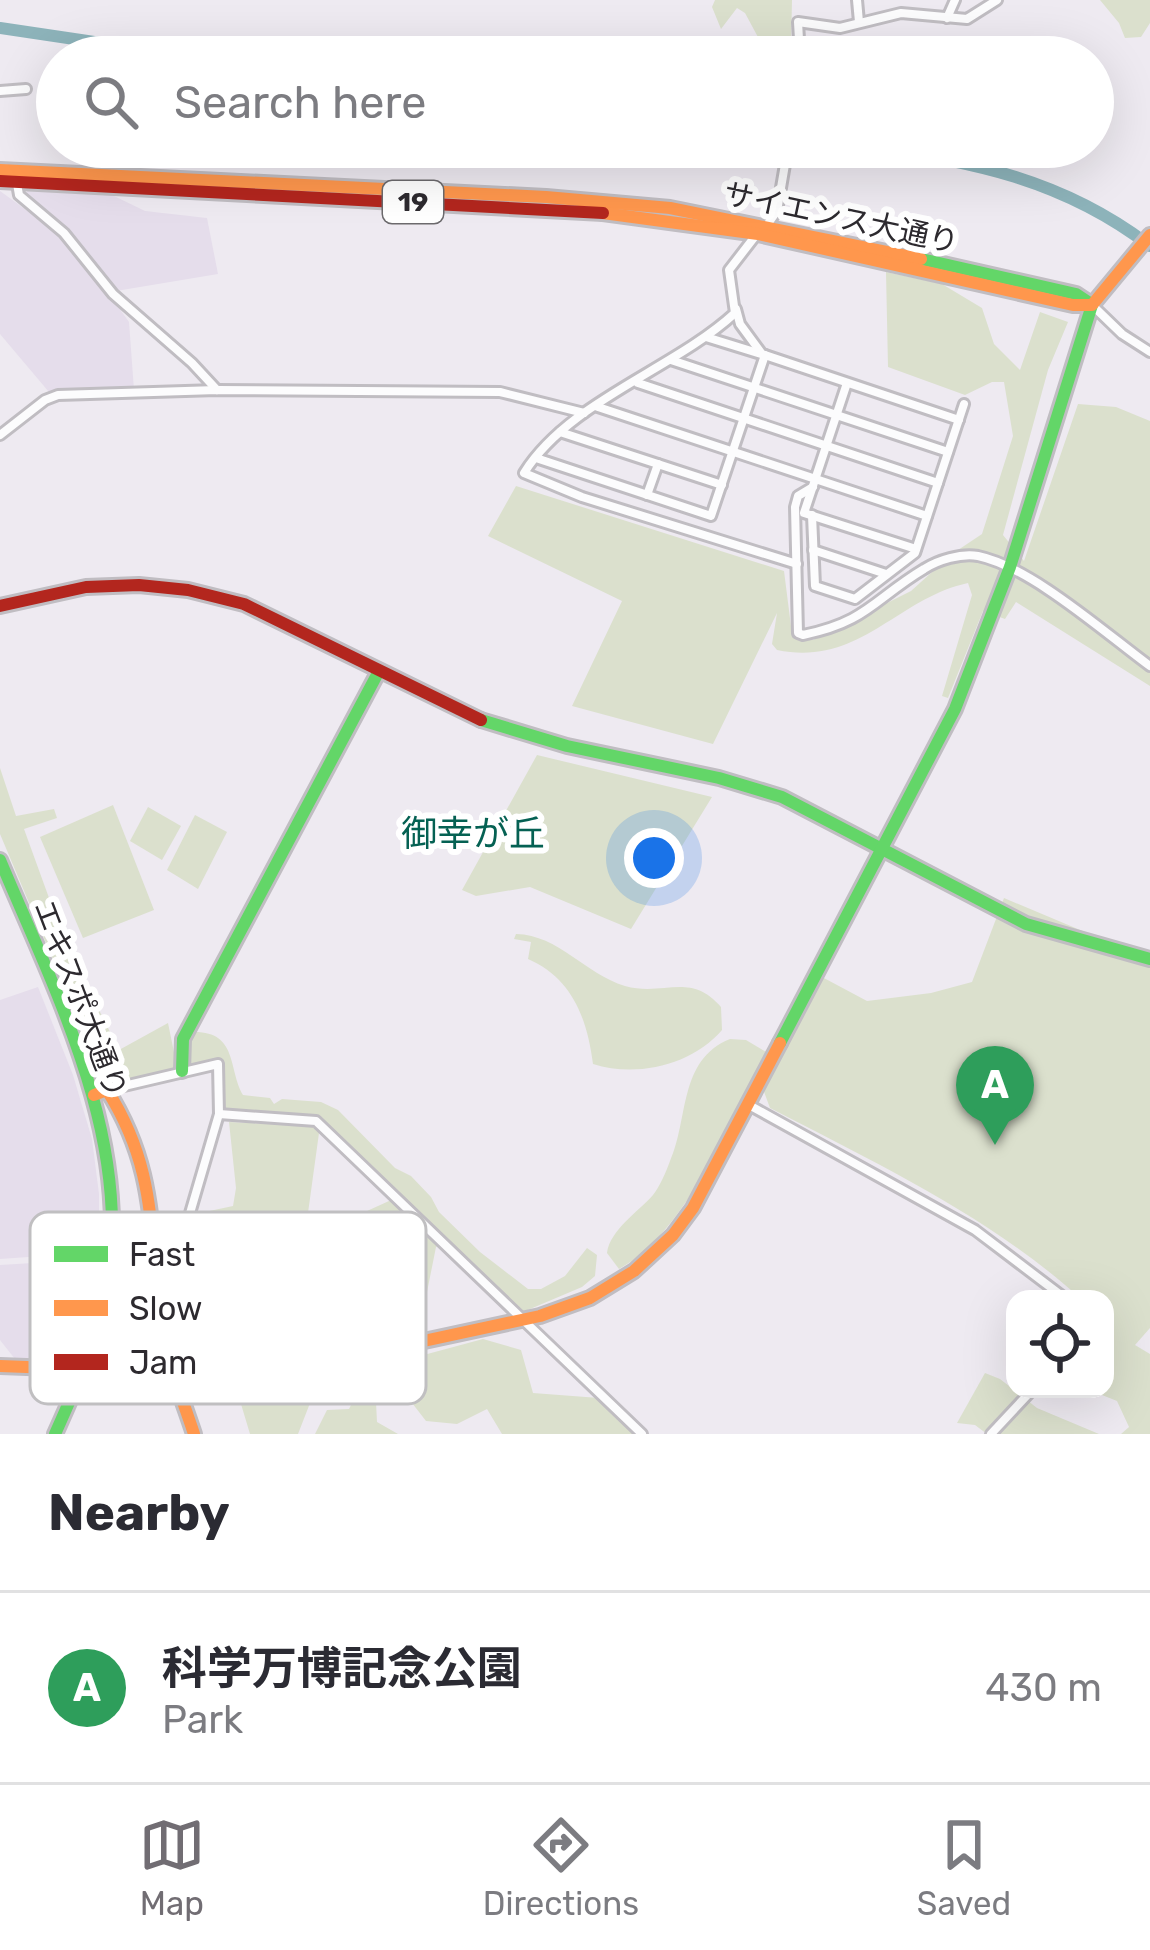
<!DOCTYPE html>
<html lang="en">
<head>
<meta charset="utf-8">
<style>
  :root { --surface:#fff; --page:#f7f7f7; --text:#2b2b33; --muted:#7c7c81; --line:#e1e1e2; --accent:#716d73 }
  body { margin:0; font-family:Rubik,"Noto Sans JP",sans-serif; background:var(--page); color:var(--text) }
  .controls { position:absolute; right:36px; bottom:36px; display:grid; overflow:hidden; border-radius:24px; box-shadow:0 12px 48px #0002 }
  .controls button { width:108px; height:108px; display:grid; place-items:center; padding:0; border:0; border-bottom:3px solid var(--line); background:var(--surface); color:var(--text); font:60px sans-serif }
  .you { position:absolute; left:654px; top:858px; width:42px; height:42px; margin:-30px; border:9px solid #fff; border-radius:50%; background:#1a73e8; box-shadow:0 0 0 18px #1a73e833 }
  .badge { display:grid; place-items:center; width:78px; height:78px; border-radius:50%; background:var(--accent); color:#fff; font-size:39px; font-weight:700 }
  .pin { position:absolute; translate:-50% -99px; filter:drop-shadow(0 3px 6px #0008) }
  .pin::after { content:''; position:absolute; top:63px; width:42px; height:36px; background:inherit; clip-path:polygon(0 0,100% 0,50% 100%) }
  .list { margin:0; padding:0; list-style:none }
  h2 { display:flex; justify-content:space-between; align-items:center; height:156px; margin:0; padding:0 48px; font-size:51px }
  h2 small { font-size:39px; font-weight:400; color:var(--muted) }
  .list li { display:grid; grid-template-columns:78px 1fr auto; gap:36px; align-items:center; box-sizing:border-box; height:192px; padding:0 48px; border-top:3px solid var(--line) }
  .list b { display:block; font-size:45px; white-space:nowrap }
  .list p { margin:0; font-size:39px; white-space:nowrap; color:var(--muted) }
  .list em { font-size:39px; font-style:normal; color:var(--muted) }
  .icon { flex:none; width:66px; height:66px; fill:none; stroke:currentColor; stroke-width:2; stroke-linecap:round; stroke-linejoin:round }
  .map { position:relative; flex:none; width:1150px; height:1434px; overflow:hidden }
  .search { position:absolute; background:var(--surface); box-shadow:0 12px 48px #0002; left:36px; right:36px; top:36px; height:132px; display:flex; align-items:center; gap:30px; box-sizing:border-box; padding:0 42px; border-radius:66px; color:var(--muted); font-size:45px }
  .sheet { height:348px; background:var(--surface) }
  nav { display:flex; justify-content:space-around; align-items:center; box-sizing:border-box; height:168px; border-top:3px solid var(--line); background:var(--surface); font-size:33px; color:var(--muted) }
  nav a { display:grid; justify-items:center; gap:6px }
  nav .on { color:var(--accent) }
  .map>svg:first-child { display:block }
  .built { fill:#e5ddeb }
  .green { fill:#dbe0cd }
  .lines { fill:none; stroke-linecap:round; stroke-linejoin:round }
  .river { stroke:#8db3ba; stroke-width:12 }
  .street-casing { stroke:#c0bdc2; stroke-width:14 }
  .fast-casing { stroke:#c0bdc2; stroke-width:18 }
  .slow-casing { stroke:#c0bdc2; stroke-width:18 }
  .jam-casing { stroke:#c0bdc2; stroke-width:18 }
  .street { stroke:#fcfcfd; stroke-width:8 }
  .fast { stroke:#63d668; stroke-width:12 }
  .slow { stroke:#ff974d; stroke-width:12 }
  .jam { stroke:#b3261e; stroke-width:12 }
  .labels { text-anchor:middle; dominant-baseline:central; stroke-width:12; stroke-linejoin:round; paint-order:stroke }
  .shield { fill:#fff; stroke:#6c6a6d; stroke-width:3 }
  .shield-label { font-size:27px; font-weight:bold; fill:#2d2a2f }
  .street-label { font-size:30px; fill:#2d2a2f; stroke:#fff }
  .quarter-label { font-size:36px; fill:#056153; stroke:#fff }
  .key { fill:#fff; stroke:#c0bfc1; stroke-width:3 }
  .key-label { font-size:33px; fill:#2d2a2f }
</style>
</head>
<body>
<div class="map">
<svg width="1150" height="1434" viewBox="0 0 1150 1434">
  <rect width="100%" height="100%" fill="#eeeaf1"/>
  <g class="built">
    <polygon points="0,191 62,236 89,266 129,322 134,390 49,392 0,334"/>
    <polygon points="27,191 112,195 145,211 207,218 218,274 116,291 59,221 27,195"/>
    <polygon points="38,987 73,1075 92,1139 99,1194 99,1252 0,1259 0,1000"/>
    <polygon points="99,1259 78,1350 65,1360 15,1359 0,1340 0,1265"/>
  </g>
  <g class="green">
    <polygon points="715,0 792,0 791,45 759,39 745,13 737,8 721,29 712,7"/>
    <polygon points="1100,0 1150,0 1150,23 1141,37 1125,38 1119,23"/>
    <path d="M886,272L942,284L982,308L994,344L1020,370L1040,312L1068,322L1048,370L1003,535L1024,561L1078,404L1116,407L1150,421V686L1016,602L1005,619L983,611L948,698L942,696L972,595L968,583C897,598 860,667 777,650L772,644L777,613L713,744L572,706L622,601L488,536L516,486L784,571L792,634L813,640L911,591L952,554L982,534L1013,436L1004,382H992L965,395L888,367Z"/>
    <polygon points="537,755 712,797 631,929 530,887 476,896 462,890"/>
    <polygon points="0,768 16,816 54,809 57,818 24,829 65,942 119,1050 168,1023 177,1067 106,1085 0,834"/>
    <polygon points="113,805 154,910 83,938 40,837"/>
    <polygon points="148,807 181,826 162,860 130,841"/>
    <polygon points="195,815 227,832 198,889 167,870"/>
    <path d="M1004,898L1092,935L1124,955L1150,963V1328L1135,1345L1150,1354V1434H1121L1129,1427L1117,1401L1087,1389H1105V1299H1081C991,1217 876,1163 770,1108L763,1089L822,977L867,1001L931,993L972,982Z"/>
    <path d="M516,934C559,935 585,974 625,986C664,997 690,971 721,1007L722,1030C692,1065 637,1078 593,1064C587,1018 572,978 528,959L531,942L514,939Z"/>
    <path d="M193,1032C238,1031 228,1069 243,1095L270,1098L274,1104L282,1099L321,1102L338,1110L395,1168L411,1176L431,1197L439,1212L480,1252L528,1289H541L565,1276L587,1248L597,1255L595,1276L582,1287L523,1312L517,1311L505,1294L444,1241L436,1247L425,1302L417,1300L413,1305L396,1293L371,1287C374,1260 392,1226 356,1216L400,1196L318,1119L224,1112L220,1062L192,1067C182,1056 188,1044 193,1032Z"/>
    <path d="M730,1039L746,1040L766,1052C728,1121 689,1230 619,1269L607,1253C610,1230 638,1212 653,1195C660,1186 666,1172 670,1161C689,1119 678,1060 730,1039Z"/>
    <polygon points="229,1122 314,1126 319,1133 300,1271 248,1264 247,1249 225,1240 217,1225 200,1213 233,1206 236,1188"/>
    <polygon points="313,1339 327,1357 306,1364 312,1398 298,1434 250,1434 238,1394 247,1344"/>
    <polygon points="483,1339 521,1350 533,1393 599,1398 636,1434 502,1434 487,1409 457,1424 426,1421 402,1390 394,1363"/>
    <polygon points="347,1367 377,1368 366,1372 352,1388 376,1402 377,1422 398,1434 315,1434 327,1410 349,1409 354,1399 336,1388 324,1388 320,1373"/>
    <polygon points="985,1373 1000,1379 1037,1408 1099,1434 987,1434 975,1425 957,1423"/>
  </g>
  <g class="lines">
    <g class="river">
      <polyline points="0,28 195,57"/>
      <path d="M867,147C972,161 1064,180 1150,246"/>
    </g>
    <defs>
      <g id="street">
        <polyline points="857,0 859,22"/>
        <polyline points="947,18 955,0"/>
        <polyline points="800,57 798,22 840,28 901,13 967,19 997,0"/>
        <polyline points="0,91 26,89"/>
        <polyline points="16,178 19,195 64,233 113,294 192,363 217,390"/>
        <polyline points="767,225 777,211 788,147"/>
        <path d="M756,235L729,270L735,313C673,370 569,401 524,473L582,497L797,564"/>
        <polyline points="1092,305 1122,334 1150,352"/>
        <polyline points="736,309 740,324 762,354 959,420"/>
        <polyline points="706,337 761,354"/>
        <polyline points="671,360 948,452"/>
        <polyline points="638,383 938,483"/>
        <polyline points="847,383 804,513 916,549"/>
        <polyline points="598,407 927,516"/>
        <polyline points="560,432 722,485"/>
        <polyline points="0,435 45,400 58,395 217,390 500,392 584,413"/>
        <polyline points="536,458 711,516 765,355"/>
        <path d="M813,487L798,496L795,507L798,633L803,635C867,622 874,599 924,569C938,560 961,553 978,556C1031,567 1105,633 1150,666"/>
        <polyline points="647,495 658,464"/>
        <polyline points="812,515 815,586 855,599 915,553 964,404"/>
        <polyline points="813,550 886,574"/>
        <polyline points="107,1090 218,1064 219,1114 176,1261"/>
        <polyline points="749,1105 975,1230 1066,1299"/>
        <polyline points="219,1114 316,1121 642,1434"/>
        <polyline points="157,1257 291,1278"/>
        <polyline points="218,1268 213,1297 261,1303 265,1275"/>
        <polyline points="991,1434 1033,1389"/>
      </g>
      <g id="fast">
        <polyline points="921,259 1076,294 1091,304"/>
        <polyline points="481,720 567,746 719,778 782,797 1026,924 1150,959"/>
        <path d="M0,860C55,991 133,1140 107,1286C98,1339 77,1385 55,1434"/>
        <polyline points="780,1043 955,709 1010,567 1092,305"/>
        <polyline points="182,1071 183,1039 379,671"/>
      </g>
      <g id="slow">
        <polyline points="0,170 546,197 670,208 921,259"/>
        <polyline points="603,213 758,234 1073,305 1092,305 1150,235"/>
        <path d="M94,1095L107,1090C159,1172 148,1235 162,1325C168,1363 182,1398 194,1434"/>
        <polyline points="0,1366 237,1375 280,1372 540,1316 590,1298 634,1271 673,1235 693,1208 780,1043"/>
      </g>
      <g id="jam">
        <polyline points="0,181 603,213"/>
        <polyline points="0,606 86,587 139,585 188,590 244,604 481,720"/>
      </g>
    </defs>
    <use href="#street" class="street-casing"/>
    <use href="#fast" class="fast-casing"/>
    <use href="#slow" class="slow-casing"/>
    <use href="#jam" class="jam-casing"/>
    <use href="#street" class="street"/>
    <use href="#fast" class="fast"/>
    <use href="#slow" class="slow"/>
    <use href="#jam" class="jam"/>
  </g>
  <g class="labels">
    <rect class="shield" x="383" y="181" width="60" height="42" rx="9"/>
    <g class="shield-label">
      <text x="413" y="202">19</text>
    </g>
    <g class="street-label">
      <text transform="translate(841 218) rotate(12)">サイエンス大通り</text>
      <text transform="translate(80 999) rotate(69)">エキスポ大通り</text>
    </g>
    <g class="quarter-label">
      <text x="473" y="833">御幸が丘</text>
    </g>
  </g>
  <rect x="30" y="1212" width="396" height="192" rx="18" class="key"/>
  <rect x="54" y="1246" width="54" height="16" fill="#63d668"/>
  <rect x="54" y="1300" width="54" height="16" fill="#ff974d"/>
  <rect x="54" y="1354" width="54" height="16" fill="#b3261e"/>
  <g class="key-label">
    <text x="129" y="1266">Fast</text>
    <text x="129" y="1320">Slow</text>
    <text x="129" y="1374">Jam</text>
  </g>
</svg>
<div class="controls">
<button><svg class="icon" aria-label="locate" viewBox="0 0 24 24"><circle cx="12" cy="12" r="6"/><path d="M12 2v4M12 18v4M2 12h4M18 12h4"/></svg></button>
</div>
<div class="you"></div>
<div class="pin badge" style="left:995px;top:1145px;background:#2e9e5b">A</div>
<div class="search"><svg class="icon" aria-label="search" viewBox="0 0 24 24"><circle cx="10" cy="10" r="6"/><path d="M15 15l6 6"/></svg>Search here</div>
</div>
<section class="sheet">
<h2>Nearby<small></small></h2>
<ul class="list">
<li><span class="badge" style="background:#2e9e5b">A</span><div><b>科学万博記念公園</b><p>Park</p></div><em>430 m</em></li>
</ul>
</section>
<nav>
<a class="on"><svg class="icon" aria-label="map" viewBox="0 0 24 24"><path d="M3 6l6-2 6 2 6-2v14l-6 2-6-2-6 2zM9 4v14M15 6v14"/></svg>Map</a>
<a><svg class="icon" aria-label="directions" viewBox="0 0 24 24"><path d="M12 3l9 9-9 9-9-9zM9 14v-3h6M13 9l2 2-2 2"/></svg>Directions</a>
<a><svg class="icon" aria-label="saved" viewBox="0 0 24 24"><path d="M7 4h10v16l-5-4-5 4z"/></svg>Saved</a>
</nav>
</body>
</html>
